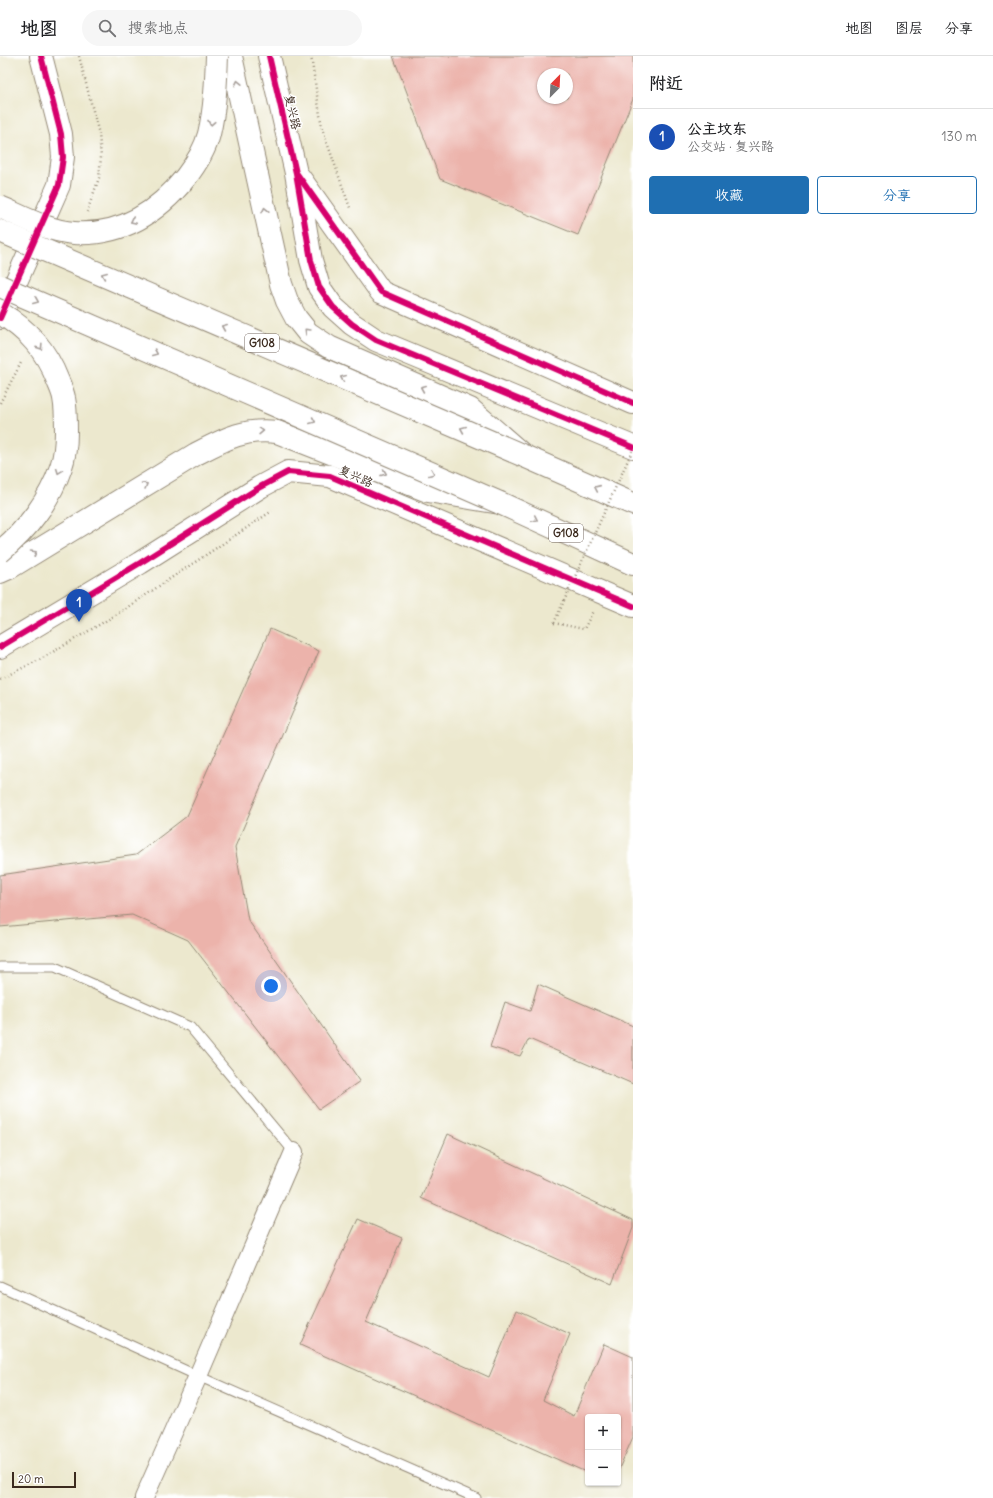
<!DOCTYPE html>
<html lang="zh">
<head>
<meta charset="utf-8">
<style>
  :root { --surface:#fff; --page:#f6f6f6; --text:#202124; --muted:#757577; --line:#e0e0e0; --accent:#1f6fb2 }
  body { margin:0; font-family:Delius,"LXGW WenKai TC",sans-serif; background:var(--page); color:var(--text) }
  .controls { position:absolute; right:12px; bottom:12px; display:grid; overflow:hidden; border-radius:4px; box-shadow:0 1px 3px #0004 }
  .controls button { width:36px; height:36px; display:grid; place-items:center; padding:0; border:0; border-bottom:1px solid var(--line); background:var(--surface); color:var(--text); font:20px sans-serif }
  .compass { position:absolute; left:537px; top:12px; width:36px; height:36px; border-radius:50%; background:var(--surface); box-shadow:0 1px 3px #0004; rotate:24deg }
  .scale { position:absolute; left:12px; bottom:10px; width:64px; box-sizing:border-box; padding-left:4px; border:2px solid #3b2a1e; border-top:0; font-size:11px; line-height:14px; white-space:nowrap; color:#3b2a1e; -webkit-text-stroke:3px #fff; paint-order:stroke }
  .you { position:absolute; left:271px; top:930px; width:14px; height:14px; margin:-10px; border:3px solid #fff; border-radius:50%; background:#1a73e8; box-shadow:0 0 0 6px #1a73e833 }
  .badge { display:grid; place-items:center; width:26px; height:26px; border-radius:50%; background:var(--accent); color:#fff; font-size:13px; font-weight:700 }
  .pin { position:absolute; translate:-50% -33px; filter:drop-shadow(0 1px 2px #0008) }
  .pin::after { content:''; position:absolute; top:21px; width:14px; height:12px; background:inherit; clip-path:polygon(0 0,100% 0,50% 100%) }
  .list { margin:0; padding:0; list-style:none }
  h2 { display:flex; justify-content:space-between; align-items:center; height:52px; margin:0; padding:0 16px; font-size:17px }
  h2 small { font-size:13px; font-weight:400; color:var(--muted) }
  .list li { display:grid; grid-template-columns:26px 1fr auto; gap:12px; align-items:center; box-sizing:border-box; height:56px; padding:0 16px; border-top:1px solid var(--line) }
  .list b { display:block; font-size:15px; white-space:nowrap }
  .list p { margin:0; font-size:13px; white-space:nowrap; color:var(--muted) }
  .list em { font-size:13px; font-style:normal; color:var(--muted) }
  .actions { display:flex; gap:8px; padding:12px 16px }
  .actions a { flex:1; padding:9px 0; border:1px solid var(--accent); border-radius:4px; text-align:center; font-size:14px; color:var(--accent) }
  .actions .main { background:var(--accent); color:#fff }
  .icon { flex:none; width:22px; height:22px; fill:none; stroke:currentColor; stroke-width:2; stroke-linecap:round; stroke-linejoin:round }
  .map { position:relative; flex:none; width:633px; height:1442px; overflow:hidden }
  header { display:flex; align-items:center; gap:24px; box-sizing:border-box; height:56px; padding:0 20px; background:var(--surface); border-bottom:1px solid var(--line) }
  header strong { font-size:19px }
  nav { display:flex; gap:22px; margin-inline-start:auto; font-size:14px }
  .search { width:280px; height:36px; background:var(--page); display:flex; align-items:center; gap:10px; box-sizing:border-box; padding:0 14px; border-radius:22px; color:var(--muted); font-size:15px }
  main { display:flex }
  aside { flex:1; background:var(--surface) }
  .map>svg:first-child { display:block }
  .building { fill:#ecb3ab; fill-rule:evenodd }
  .lines { fill:none; stroke-linecap:round; stroke-linejoin:round }
  .service-casing { stroke:#948976; stroke-width:11 }
  .minor-casing { stroke:#948976; stroke-width:20 }
  .tertiary-casing { stroke:#948976; stroke-width:24 }
  .trunk-casing { stroke:#948976; stroke-width:24 }
  .path { stroke:#948976; stroke-width:2.5; stroke-dasharray:1 3; stroke-linecap:butt }
  .service { stroke:#fff; stroke-width:9 }
  .minor { stroke:#fff; stroke-width:18 }
  .tertiary { stroke:#fff; stroke-width:22 }
  .trunk { stroke:#fff; stroke-width:22 }
  .trunk-bridge-casing { stroke:#948976; stroke-width:24; stroke-linecap:butt }
  .path-bridge { stroke:#948976; stroke-width:2.5; stroke-dasharray:1 3; stroke-linecap:butt }
  .trunk-bridge { stroke:#fff; stroke-width:22 }
  .cycleway-casing { stroke:#fff; stroke-width:8 }
  .cycleway { stroke:#d6006c; stroke-width:6 }
  .oneway { stroke:#a79f9a }
  .labels { text-anchor:middle; dominant-baseline:central; stroke-width:3; stroke-linejoin:round; paint-order:stroke }
  .shield { fill:#fff; stroke:#766a62; stroke-width:1 }
  .shield-label { font-size:11px; font-weight:bold; fill:#3b2a1e }
  .street-label { font-size:12px; fill:#3b2a1e; stroke:#fff }
</style>
</head>
<body>
<header>
<strong>地图</strong>
<div class="search"><svg class="icon" aria-label="search" viewBox="0 0 24 24"><circle cx="10" cy="10" r="6"/><path d="M15 15l6 6"/></svg>搜索地点</div>
<nav><a>地图</a><a>图层</a><a>分享</a></nav>
</header>
<main>
<div class="map">
<svg width="633" height="1442" viewBox="0 0 633 1442">
  <rect width="100%" height="100%" fill="#fff"/>
  <filter id="ink" filterUnits="userSpaceOnUse"><feTurbulence type="fractalNoise" baseFrequency=".025" numOctaves="2"/><feDisplacementMap in="SourceGraphic" scale="8" xChannelSelector="R" yChannelSelector="G"/><feConvolveMatrix kernelMatrix="1 2 1 2 8 2 1 2 1" color-interpolation-filters="sRGB"/></filter>
  <filter id="wash" filterUnits="userSpaceOnUse"><feTurbulence type="fractalNoise" baseFrequency=".012" numOctaves="4" result="noise"/><feDisplacementMap in="SourceGraphic" scale="16" xChannelSelector="R" yChannelSelector="G"/><feGaussianBlur stdDeviation="0.9" result="paint"/><feColorMatrix in="noise" values="0 0 0 0 0 0 0 0 0 0 0 0 0 0 0 0 0 1.4 0 .05"/><feComposite in="paint" operator="in"/></filter>
  <g filter="url(#wash)">
    <rect width="100%" height="100%" fill="#ece8ce"/>
    <g id="blocks">
      <g class="building">
        <path d="M393,0H633V43L578,179L440,123ZM543,18H567V42H543Z"/>
        <polygon points="270,573 319,595 235,791 248,864 360,1025 319,1053 188,884 132,859 0,871 0,819 136,799 187,760"/>
        <polygon points="538,928 633,970 633,1028 529,983 520,1000 490,991 505,946 530,955"/>
        <polygon points="448,1078 633,1164 633,1172 612,1228 421,1142"/>
        <polygon points="358,1163 402,1182 366,1266 489,1321 517,1254 570,1278 543,1344 574,1360 604,1288 633,1301 633,1381 618,1415 618,1361 588,1361 588,1417 300,1289"/>
      </g>
    </g>
  </g>
  <g filter="url(#ink)">
    <use href="#blocks" fill-opacity="0" stroke="#948976" stroke-width="1"/>
    <g class="lines">
      <defs>
        <g id="service">
          <polyline points="0,911 55,911 190,971 294,1096"/>
          <polyline points="0,1230 198,1320 476,1442"/>
        </g>
        <polyline id="minor" points="144,1442 198,1320 294,1096"/>
        <g id="tertiary">
          <polyline points="269,0 296,117 311,204 319,231 333,251 352,268 376,284 633,391"/>
          <polyline points="299,121 381,236 633,347"/>
          <polyline points="0,262 59,129 63,101 61,78 41,0"/>
          <polyline points="0,591 140,507 260,431 288,416 330,420 633,550"/>
        </g>
        <g id="trunk">
          <polyline points="231,0 281,228 287,245 296,262 308,277 329,291 470,353 524,400 633,448"/>
          <path d="M0,516L9,512L196,398C225,383 244,372 277,376L428,435L500,447L633,508"/>
        </g>
      </defs>
      <use href="#service" class="service-casing"/>
      <use href="#minor" class="minor-casing"/>
      <use href="#tertiary" class="tertiary-casing"/>
      <use href="#trunk" class="trunk-casing"/>
      <g class="path">
        <polyline points="79,0 99,78 101,101 99,122 87,156"/>
        <polyline points="311,0 322,72 350,152"/>
        <polyline points="0,347 22,305"/>
        <polyline points="554,567 584,573 593,555"/>
        <polyline points="0,623 41,603 114,560 272,455"/>
      </g>
      <use href="#service" class="service"/>
      <use href="#minor" class="minor"/>
      <use href="#tertiary" class="tertiary"/>
      <use href="#trunk" class="trunk"/>
      <defs>
        <g id="trunk-bridge">
          <path d="M0,151C23,161 48,175 74,177C121,180 158,156 186,121C196,108 205,94 209,78C215,53 216,26 217,0"/>
          <polyline points="0,175 524,400"/>
          <polyline points="0,230 500,447"/>
          <path d="M0,257C28,274 46,294 58,325C60,330 63,336 64,342C66,352 66,364 66,375C66,386 65,400 61,411C50,444 27,474 0,496"/>
        </g>
      </defs>
      <use href="#trunk-bridge" class="trunk-bridge-casing"/>
      <polyline class="path-bridge" points="554,567 633,393"/>
      <use href="#trunk-bridge" class="trunk-bridge"/>
      <defs>
        <g id="cycleway">
          <polyline points="269,0 296,117 311,204 319,231 333,251 352,268 376,284 633,391"/>
          <polyline points="297,118 381,236 633,347"/>
          <polyline points="0,262 59,129 63,101 61,78 41,0"/>
          <polyline points="0,591 140,507 260,431 288,416 330,420 633,550"/>
        </g>
      </defs>
      <use href="#cycleway" class="cycleway-casing"/>
      <use href="#cycleway" class="cycleway"/>
    </g>
    <defs><path id="oneway-chevron" d="M-2-3.5L2.5 0L-2 3.5" fill="none" stroke-width="1.6" stroke-linecap="round" stroke-linejoin="round"/></defs>
    <g class="oneway">
      <use href="#oneway-chevron" transform="translate(238 27) rotate(-102)"/>
      <use href="#oneway-chevron" transform="translate(211 67) rotate(101)"/>
      <use href="#oneway-chevron" transform="translate(265 154) rotate(-102)"/>
      <use href="#oneway-chevron" transform="translate(133 165) rotate(155)"/>
      <use href="#oneway-chevron" transform="translate(104 219) rotate(-157)"/>
      <use href="#oneway-chevron" transform="translate(36 245) rotate(23)"/>
      <use href="#oneway-chevron" transform="translate(224 271) rotate(-157)"/>
      <use href="#oneway-chevron" transform="translate(307 275) rotate(-135)"/>
      <use href="#oneway-chevron" transform="translate(40 291) rotate(57)"/>
      <use href="#oneway-chevron" transform="translate(155 297) rotate(23)"/>
      <use href="#oneway-chevron" transform="translate(343 322) rotate(-157)"/>
      <use href="#oneway-chevron" transform="translate(423 332) rotate(-157)"/>
      <use href="#oneway-chevron" transform="translate(313 365) rotate(23)"/>
      <use href="#oneway-chevron" transform="translate(463 373) rotate(-157)"/>
      <use href="#oneway-chevron" transform="translate(261 375) rotate(-1)"/>
      <use href="#oneway-chevron" transform="translate(59 415) rotate(111)"/>
      <use href="#oneway-chevron" transform="translate(384 417) rotate(21)"/>
      <use href="#oneway-chevron" transform="translate(432 417) rotate(23)"/>
      <use href="#oneway-chevron" transform="translate(145 429) rotate(-31)"/>
      <use href="#oneway-chevron" transform="translate(597 432) rotate(-156)"/>
      <use href="#oneway-chevron" transform="translate(535 463) rotate(25)"/>
      <use href="#oneway-chevron" transform="translate(34 497) rotate(-31)"/>
    </g>
  </g>
  <g class="labels">
    <g class="shield">
      <rect x="245" y="278" width="34" height="18" rx="3"/>
      <rect x="549" y="468" width="34" height="18" rx="3"/>
    </g>
    <g class="shield-label">
      <text x="262" y="287">G108</text>
      <text x="566" y="477">G108</text>
    </g>
    <g class="street-label">
      <text transform="translate(293 56) rotate(77)">复兴路</text>
      <text transform="translate(356 420) rotate(24)">复兴路</text>
    </g>
  </g>
</svg>
<div class="controls">
<button>+</button>
<button>−</button>
</div>
<svg class="compass" viewBox="-18 -18 36 36"><path d="M0-13l5 13h-10z" fill="#e53935"/><path d="M0 13l5-13h-10z" fill="#757577"/></svg>
<div class="scale">20 m</div>
<div class="you"></div>
<div class="pin badge" style="left:79px;top:566px;background:#1a4fb4">1</div>
</div>
<aside>
<h2>附近<small></small></h2>
<ul class="list">
<li><span class="badge" style="background:#1a4fb4">1</span><div><b>公主坟东</b><p>公交站 · 复兴路</p></div><em>130 m</em></li>
</ul>
<div class="actions"><a class="main">收藏</a><a>分享</a></div>
</aside>
</main>
</body>
</html>
